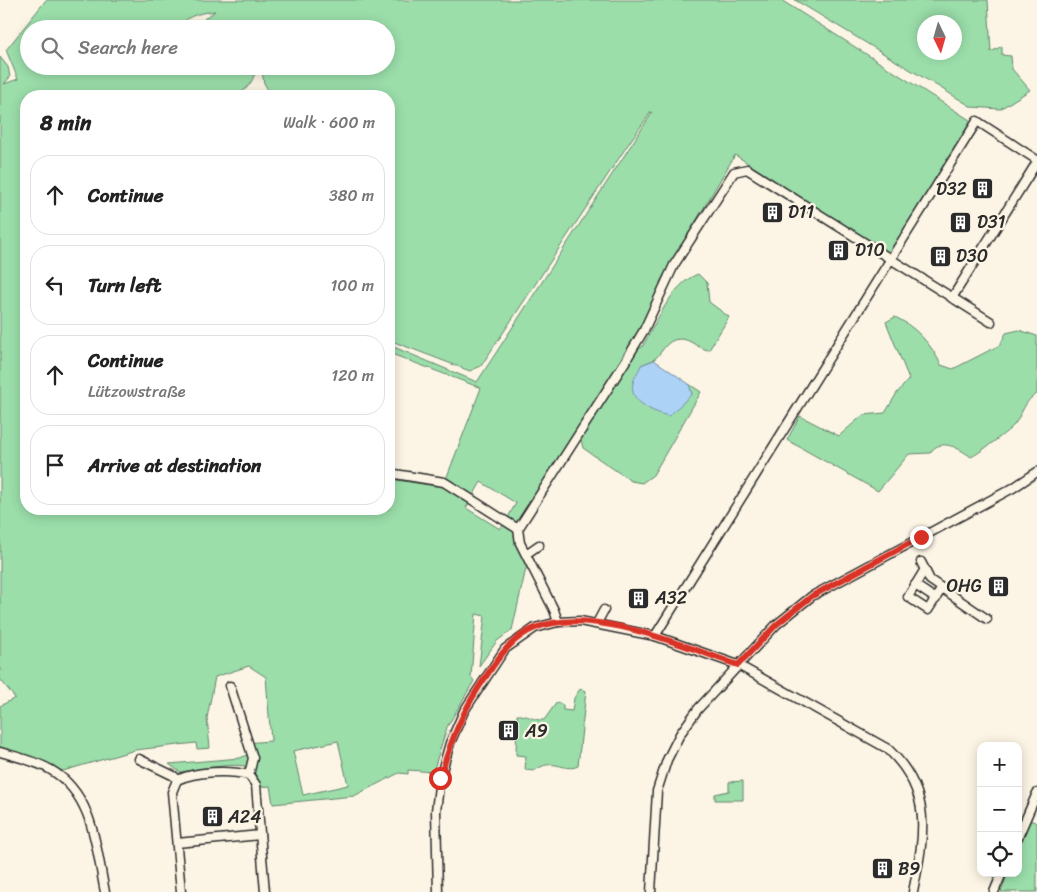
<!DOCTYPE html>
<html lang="en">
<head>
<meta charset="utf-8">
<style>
  :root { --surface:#fff; --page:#f2f2f2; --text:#222; --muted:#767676; --line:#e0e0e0 }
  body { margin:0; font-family:Sriracha,sans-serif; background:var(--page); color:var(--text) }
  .controls { position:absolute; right:15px; bottom:15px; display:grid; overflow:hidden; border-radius:10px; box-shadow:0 2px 12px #0003 }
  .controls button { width:45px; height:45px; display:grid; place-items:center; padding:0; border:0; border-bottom:1px solid var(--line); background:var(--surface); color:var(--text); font:25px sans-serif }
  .compass { position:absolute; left:917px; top:15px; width:45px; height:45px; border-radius:50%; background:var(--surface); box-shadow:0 2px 12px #0003; rotate:175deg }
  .stop { position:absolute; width:15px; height:15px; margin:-11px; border:4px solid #d93025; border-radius:50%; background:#fff }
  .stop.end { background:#d93025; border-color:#fff; box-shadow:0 1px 5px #0008 }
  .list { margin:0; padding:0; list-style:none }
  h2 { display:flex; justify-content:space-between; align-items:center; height:65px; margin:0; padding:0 20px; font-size:21px }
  h2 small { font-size:16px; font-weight:400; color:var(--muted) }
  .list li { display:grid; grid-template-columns:32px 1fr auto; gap:15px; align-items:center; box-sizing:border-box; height:80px; margin:0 10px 10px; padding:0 10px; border:1px solid var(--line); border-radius:20px }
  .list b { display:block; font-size:19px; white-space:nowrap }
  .list p { margin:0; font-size:16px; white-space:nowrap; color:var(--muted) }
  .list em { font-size:16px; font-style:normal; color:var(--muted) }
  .icon { flex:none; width:28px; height:28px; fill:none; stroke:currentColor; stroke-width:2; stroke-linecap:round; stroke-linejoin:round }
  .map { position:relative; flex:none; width:1037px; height:892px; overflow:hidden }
  .search { position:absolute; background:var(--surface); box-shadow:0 2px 12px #0003; left:20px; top:20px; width:375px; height:55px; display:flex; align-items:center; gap:12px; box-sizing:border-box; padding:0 18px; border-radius:28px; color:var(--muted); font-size:19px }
  .panel { position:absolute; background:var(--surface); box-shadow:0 2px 12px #0003; left:20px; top:90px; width:375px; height:425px; border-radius:20px }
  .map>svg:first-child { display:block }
  .green { fill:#9bdeaa; stroke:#63846a; fill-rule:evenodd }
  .water { fill:#acd2f6; stroke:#788fa5 }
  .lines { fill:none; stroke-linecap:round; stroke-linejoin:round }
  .minor-casing { stroke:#2b2b2b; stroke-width:11 }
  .minor { stroke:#fcf5e5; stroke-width:8 }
  .route { stroke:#d93025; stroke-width:6 }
  .labels { text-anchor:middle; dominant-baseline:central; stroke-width:4.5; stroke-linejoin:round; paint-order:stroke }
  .poi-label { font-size:18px; fill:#2b2b2b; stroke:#fcf5e5; text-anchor:start }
</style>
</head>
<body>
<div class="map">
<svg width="1037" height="892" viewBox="0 0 1037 892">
  <rect width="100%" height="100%" fill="#fcf5e5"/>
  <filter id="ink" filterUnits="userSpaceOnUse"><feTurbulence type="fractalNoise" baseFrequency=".02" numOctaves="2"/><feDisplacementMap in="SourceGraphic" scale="10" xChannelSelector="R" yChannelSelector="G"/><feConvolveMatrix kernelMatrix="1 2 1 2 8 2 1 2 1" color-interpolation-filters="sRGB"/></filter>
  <g filter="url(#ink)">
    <g class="green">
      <path d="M46,0H781L973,122L890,254L735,155L660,282L662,294L635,351L642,347C656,324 671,284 698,274L707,283L709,302L729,317L709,350C698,349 691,339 680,339C665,339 662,355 653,360C649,362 645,363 641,365L692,394L689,384L701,392L653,475L642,483L631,481L583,448L580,436L520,526L507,519L516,503L481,482L466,508L500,529L504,524L515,533L516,541L527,564L512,630L497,641L479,666L485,616L476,614L471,677L474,681L447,727L433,772L408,770V774L399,773L354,796L273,804L270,786L261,787C258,780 256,771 248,767C235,762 195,770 180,772L169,764L240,758L247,755L245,743L271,741L266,677L249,666L215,677L207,718L210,748L197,749L196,743L135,750L63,771L0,747V706L15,698L0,679V57L8,67L10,77L4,84L18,79L6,50ZM215,11L204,19L212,29H386V66H261L264,83L271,95L270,96H389V340L470,371L481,366L629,143L651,112L652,113L477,382L389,345V353L481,388L443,487L389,479V509H26V96H231C233,95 235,94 238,94C249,90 255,76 257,66H29V29H148L144,23L154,29H179C185,15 201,13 215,11ZM338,741L348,785L303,795L293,751Z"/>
      <path d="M795,0H988L991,52L1002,46V55L1011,56L1012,69L1030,90L1000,109L972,107ZM954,22V52H924V22Z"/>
      <path d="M895,317C915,326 932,345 941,365L953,369L1000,345L1006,333L1019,330L1037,336V394C1025,399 1022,415 1014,425C1010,430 977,455 971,457C959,448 940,437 930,453L909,454L878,491L787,440L800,416L839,436L863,415L885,413L897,393L909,379L886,322Z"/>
      <path d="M580,689L586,691L578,766C564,773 554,756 534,771L525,770L526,756L516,755L517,715C528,714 533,721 544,720L557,702L563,705V710L572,711L574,698Z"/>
      <polygon points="743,781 743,800 715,800 715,794 729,791 729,782"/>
      <polygon points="1030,820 1037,823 1037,892 1001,892 1008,873 1018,873 1018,849"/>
    </g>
    <path class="water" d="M654,360L689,384L692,394L669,416C655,413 628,402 633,383C634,377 639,371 641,365Z"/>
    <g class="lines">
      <defs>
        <g id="minor">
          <polyline points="952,298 1037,162"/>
          <polyline points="389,473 444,482 518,529"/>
          <polyline points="526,554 539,545"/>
          <polyline points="921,562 930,580 987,619"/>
          <polyline points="925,569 908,597 928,610 942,588"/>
          <polyline points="915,585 936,599"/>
          <polyline points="558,622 554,610 520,543 518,529 625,362 644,330 674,265 734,172 747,169 991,322"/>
          <polyline points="597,623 604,610"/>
          <polyline points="655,636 977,121 1037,160"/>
          <polyline points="230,686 253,758 249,775"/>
          <path d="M0,752C17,757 36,761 51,770C94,795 96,848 105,892"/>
          <polyline points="139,759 174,776 177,780"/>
          <polyline points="1018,837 1037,793"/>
          <polyline points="177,843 260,835"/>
          <path d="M181,892L172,792L177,780C196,771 229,770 249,775L256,785L265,892"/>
          <path d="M438,892L436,811L440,778L450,743L464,711L505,649L535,628L558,622L580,621L655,636L738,665L888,749C934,793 924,836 913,892"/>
          <polyline points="651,892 657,791 667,760 680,734 698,709 776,625 812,596 1013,488 1037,472"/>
          <polyline points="994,892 1002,873"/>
        </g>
      </defs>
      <use href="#minor" class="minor-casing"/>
      <use href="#minor" class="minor"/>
    </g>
  </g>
  <g class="lines" filter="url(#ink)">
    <path class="route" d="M440,778C451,740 464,707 487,675C500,655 513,637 535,628C592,605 683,646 738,665L776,625L812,596L921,537"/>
  </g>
  <defs>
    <symbol id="building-square" viewBox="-11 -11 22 22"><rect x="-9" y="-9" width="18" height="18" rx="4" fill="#2b2b2b" stroke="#fcf5e5"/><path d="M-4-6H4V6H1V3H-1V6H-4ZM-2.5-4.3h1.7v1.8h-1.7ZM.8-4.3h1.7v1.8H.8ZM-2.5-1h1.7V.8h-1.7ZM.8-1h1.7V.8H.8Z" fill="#fff"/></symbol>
  </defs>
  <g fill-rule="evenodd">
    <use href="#building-square" x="970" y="176" width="25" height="25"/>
    <use href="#building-square" x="760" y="200" width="25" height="25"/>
    <use href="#building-square" x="948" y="210" width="25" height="25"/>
    <use href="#building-square" x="826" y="238" width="25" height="25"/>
    <use href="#building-square" x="928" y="244" width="25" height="25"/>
    <use href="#building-square" x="986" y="574" width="25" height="25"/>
    <use href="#building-square" x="626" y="586" width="25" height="25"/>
    <use href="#building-square" x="496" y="718" width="25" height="25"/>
    <use href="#building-square" x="200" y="804" width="25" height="25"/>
    <use href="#building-square" x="870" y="856" width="25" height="25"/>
  </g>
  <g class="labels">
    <g class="poi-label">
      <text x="967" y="189" text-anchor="end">D32</text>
      <text x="788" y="212">D11</text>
      <text x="977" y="222">D31</text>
      <text x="855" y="250">D10</text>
      <text x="956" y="256">D30</text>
      <text x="982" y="586" text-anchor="end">OHG</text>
      <text x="655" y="598">A32</text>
      <text x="525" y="731">A9</text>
      <text x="228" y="817">A24</text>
      <text x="898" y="869">B9</text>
    </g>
  </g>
</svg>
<div class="controls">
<button>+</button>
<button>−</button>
<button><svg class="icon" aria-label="locate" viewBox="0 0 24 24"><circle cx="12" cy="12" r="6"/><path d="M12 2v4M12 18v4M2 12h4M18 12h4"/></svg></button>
</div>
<svg class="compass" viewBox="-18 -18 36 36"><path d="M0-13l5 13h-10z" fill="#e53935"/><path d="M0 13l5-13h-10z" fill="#767676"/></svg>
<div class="stop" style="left:440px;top:778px"></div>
<div class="stop end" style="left:921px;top:537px"></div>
<div class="search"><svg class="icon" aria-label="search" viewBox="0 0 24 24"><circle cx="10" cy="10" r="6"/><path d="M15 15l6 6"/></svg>Search here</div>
<section class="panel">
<h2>8 min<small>Walk · 600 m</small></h2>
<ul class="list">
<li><svg class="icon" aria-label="ahead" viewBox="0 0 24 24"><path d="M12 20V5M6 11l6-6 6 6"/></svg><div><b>Continue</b></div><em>380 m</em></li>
<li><svg class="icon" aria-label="left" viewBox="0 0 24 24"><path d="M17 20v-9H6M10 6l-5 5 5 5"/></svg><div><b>Turn left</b></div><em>100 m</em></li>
<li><svg class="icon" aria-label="ahead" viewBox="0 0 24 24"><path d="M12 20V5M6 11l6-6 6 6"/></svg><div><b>Continue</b><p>Lützowstraße</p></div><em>120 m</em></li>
<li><svg class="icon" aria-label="arrive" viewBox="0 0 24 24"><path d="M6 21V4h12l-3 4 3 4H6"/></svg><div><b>Arrive at destination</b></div></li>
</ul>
</section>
</div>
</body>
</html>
